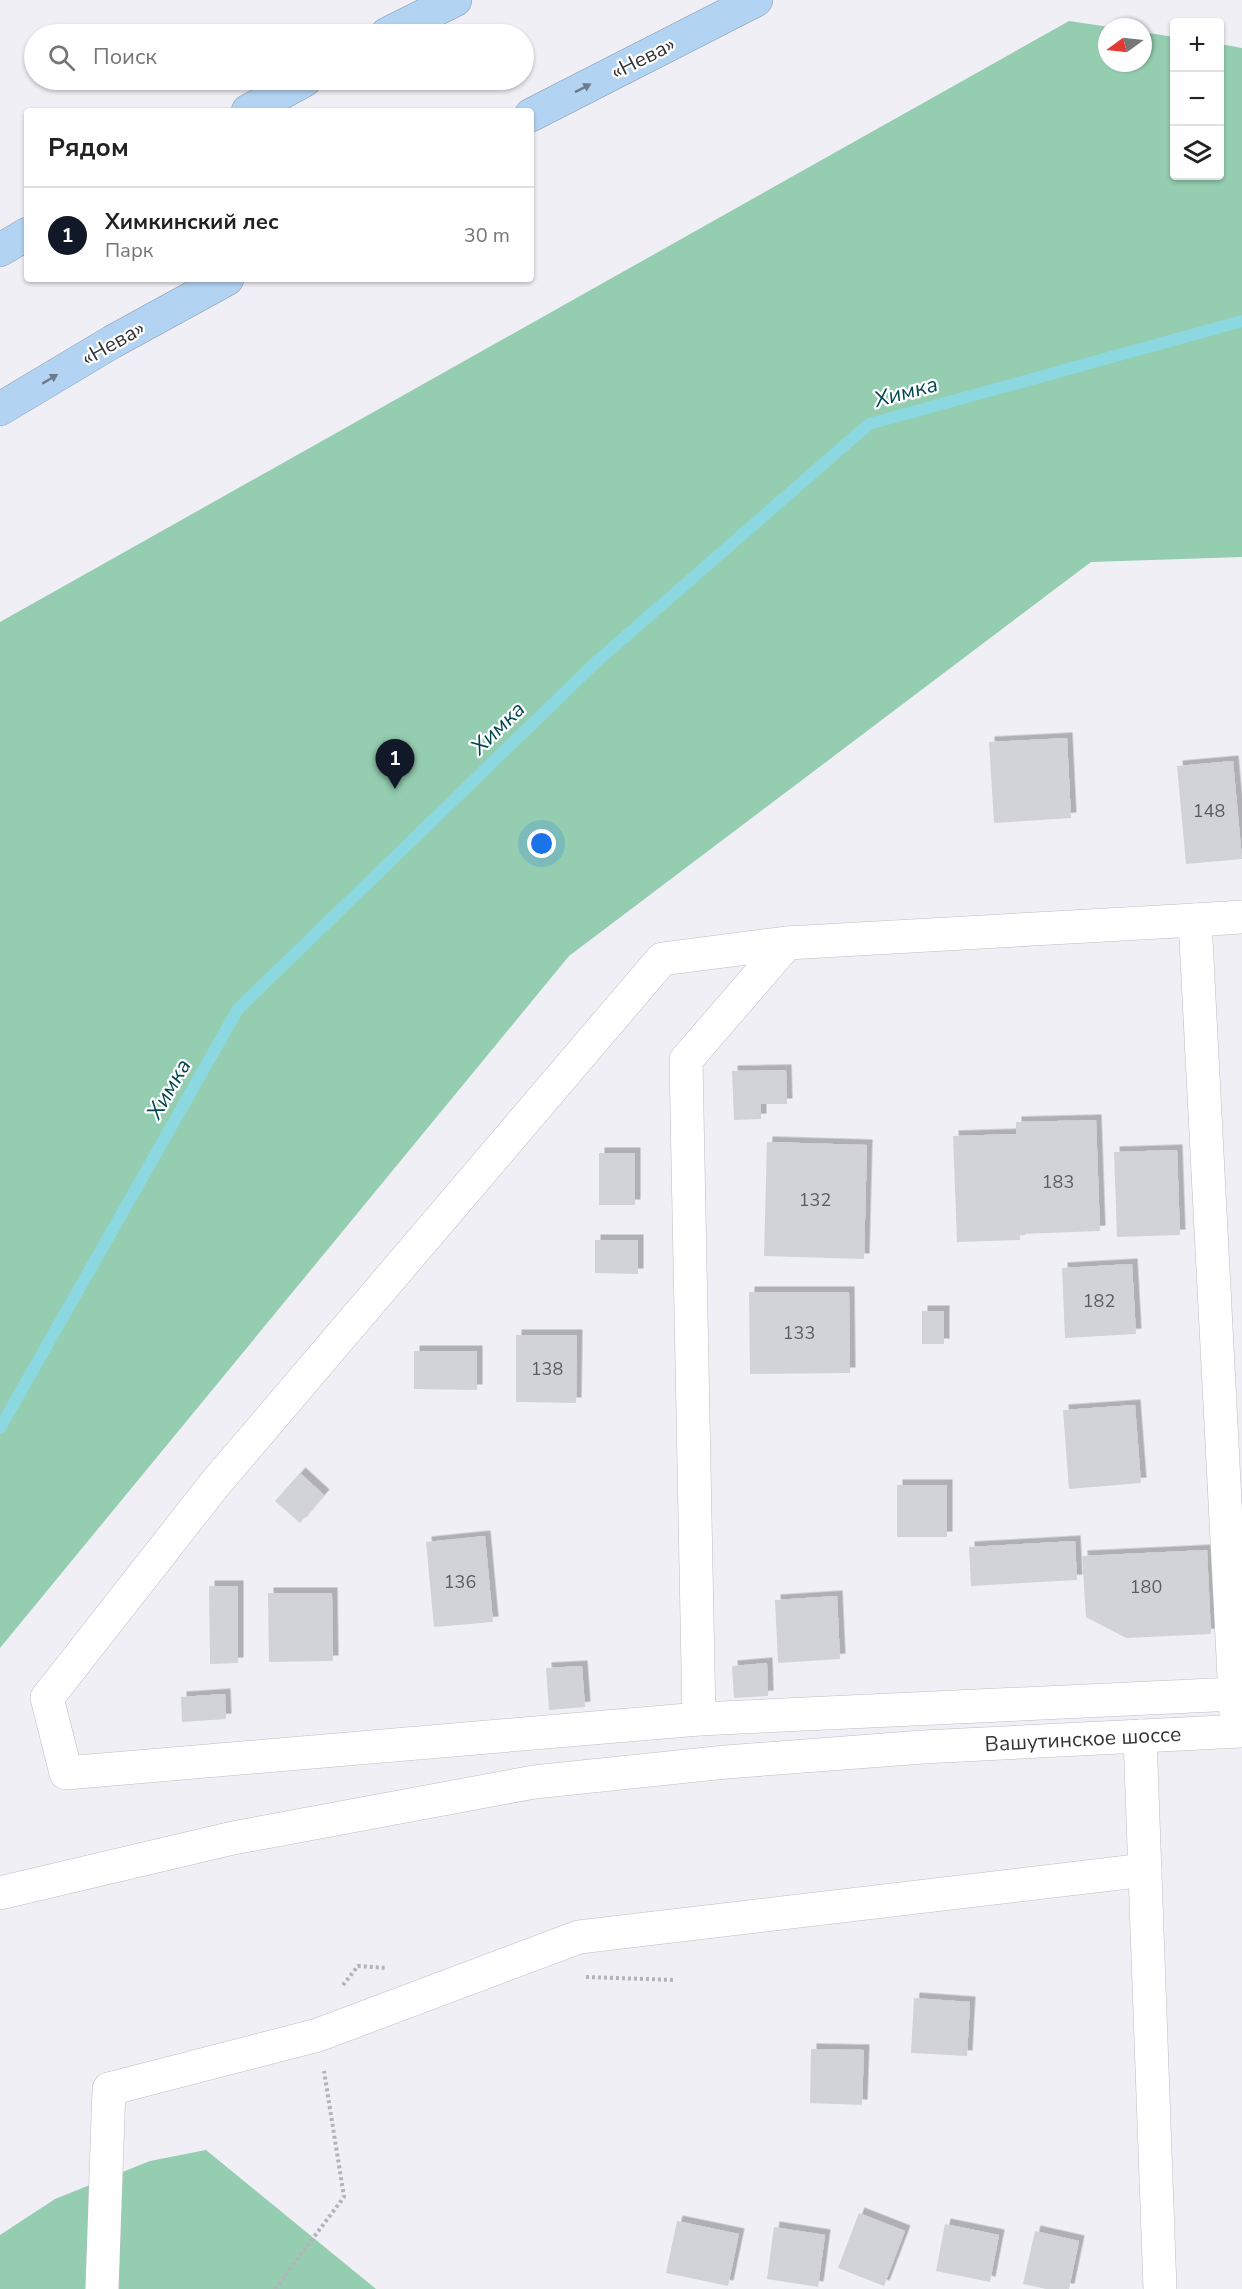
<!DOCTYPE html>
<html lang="ru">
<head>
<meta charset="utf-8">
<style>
  :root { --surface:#fff; --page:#f2f2f2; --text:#222; --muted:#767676; --line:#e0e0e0; --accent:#111827 }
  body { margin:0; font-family:"Nunito Sans",sans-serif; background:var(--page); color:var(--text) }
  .controls { position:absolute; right:18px; top:18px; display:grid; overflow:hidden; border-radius:6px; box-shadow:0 2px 4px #0004 }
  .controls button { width:54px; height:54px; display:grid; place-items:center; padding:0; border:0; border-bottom:2px solid var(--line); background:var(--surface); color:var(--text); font:30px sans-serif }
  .compass { position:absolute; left:1098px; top:18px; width:54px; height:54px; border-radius:50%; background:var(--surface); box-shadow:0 2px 4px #0004; rotate:255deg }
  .you { position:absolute; left:542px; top:844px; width:21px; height:21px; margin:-15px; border:4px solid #fff; border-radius:50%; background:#1a73e8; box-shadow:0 0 0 9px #1a73e833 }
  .badge { display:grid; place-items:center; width:39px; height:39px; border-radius:50%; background:var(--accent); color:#fff; font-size:20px; font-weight:700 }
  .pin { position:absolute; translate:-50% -50px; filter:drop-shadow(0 2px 3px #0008) }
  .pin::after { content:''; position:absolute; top:32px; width:21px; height:18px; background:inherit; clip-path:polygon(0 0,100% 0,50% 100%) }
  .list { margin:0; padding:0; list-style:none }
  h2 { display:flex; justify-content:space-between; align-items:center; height:78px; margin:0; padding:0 24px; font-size:26px }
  h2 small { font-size:20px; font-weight:400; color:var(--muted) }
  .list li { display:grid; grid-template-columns:39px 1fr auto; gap:18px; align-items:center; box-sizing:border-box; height:96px; padding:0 24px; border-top:2px solid var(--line) }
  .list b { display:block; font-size:22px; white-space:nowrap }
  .list p { margin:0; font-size:20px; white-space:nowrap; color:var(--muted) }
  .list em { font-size:20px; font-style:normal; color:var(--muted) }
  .icon { flex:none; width:33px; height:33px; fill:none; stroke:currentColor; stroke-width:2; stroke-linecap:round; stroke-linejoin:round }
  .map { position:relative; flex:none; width:1242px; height:2289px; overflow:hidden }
  .search { position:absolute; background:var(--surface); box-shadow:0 2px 4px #0004; left:24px; top:24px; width:510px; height:66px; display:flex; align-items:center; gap:15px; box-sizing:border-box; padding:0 21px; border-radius:33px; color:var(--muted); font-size:22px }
  .panel { position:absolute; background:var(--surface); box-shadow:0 2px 4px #0004; left:24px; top:108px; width:510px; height:174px; border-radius:6px }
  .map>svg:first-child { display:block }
  .green { fill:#94cdb0 }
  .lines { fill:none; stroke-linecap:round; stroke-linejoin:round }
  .stream { stroke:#8cd8e0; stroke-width:12 }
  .building { fill:#d2d2d9; filter:url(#shadow) }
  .minor-casing { stroke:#bdbdc3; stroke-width:34 }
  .highway-casing { stroke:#869bb1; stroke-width:34 }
  .path { stroke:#b4b3b9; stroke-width:4; stroke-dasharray:3 3; stroke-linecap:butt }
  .minor { stroke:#fff; stroke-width:33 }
  .highway { stroke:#b2d3f2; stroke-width:33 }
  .oneway { fill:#6d7c8b }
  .labels { text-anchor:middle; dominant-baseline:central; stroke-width:4.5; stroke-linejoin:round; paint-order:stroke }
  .number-label { font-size:18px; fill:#5c5c60 }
  .street-label { font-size:21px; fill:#343437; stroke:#fff }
  .water-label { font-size:22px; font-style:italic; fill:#00484f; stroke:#fff }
</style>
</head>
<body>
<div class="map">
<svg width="1242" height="2289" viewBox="0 0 1242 2289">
  <defs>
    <filter id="shadow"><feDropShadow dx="5.5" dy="-5.5" stdDeviation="0" flood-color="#0004"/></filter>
  </defs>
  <rect width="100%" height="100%" fill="#f0eff6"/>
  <g class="green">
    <polygon points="1069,21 1110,27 1107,27 1107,63 1143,63 1143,32 1174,37 1174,176 1220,176 1220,44 1242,48 1242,557 1091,562 569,956 0,1648 0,622"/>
    <polygon points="206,2150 376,2289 0,2289 0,2235 55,2199 150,2161"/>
  </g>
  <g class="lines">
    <polyline class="stream" points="0,1428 238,1009 595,663 869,424 1242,321"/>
  </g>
  <g class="building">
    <polygon points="1067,738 1071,818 994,823 989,742"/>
    <polygon points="1233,761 1242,859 1186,864 1177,766"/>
    <polygon points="786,1070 787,1104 761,1104 761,1119 734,1120 732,1071"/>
    <polygon points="1096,1120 1100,1231 1020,1234 1020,1240 957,1242 953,1136 1016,1134 1016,1122"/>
    <polygon points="767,1142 867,1145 864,1259 764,1256"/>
    <polygon points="1177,1150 1180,1235 1117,1237 1114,1152"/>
    <rect x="599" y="1153" width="36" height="52"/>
    <polygon points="595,1240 638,1240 638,1274 595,1273"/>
    <polygon points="1132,1264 1136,1334 1065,1338 1062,1268"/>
    <polygon points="749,1292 849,1292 850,1373 750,1374"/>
    <rect x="922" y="1311" width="22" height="33"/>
    <polygon points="516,1335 577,1335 576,1403 516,1402"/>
    <polygon points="414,1351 477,1351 477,1390 414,1389"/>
    <polygon points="1135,1405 1141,1483 1069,1489 1063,1410"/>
    <polygon points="300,1473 324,1495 300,1523 275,1501"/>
    <rect x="897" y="1485" width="50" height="52"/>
    <polygon points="485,1536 493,1622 434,1627 426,1542"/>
    <polygon points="1075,1541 1077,1580 971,1586 969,1547"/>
    <polygon points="1207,1550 1211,1634 1126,1638 1086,1617 1082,1556"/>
    <polygon points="209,1586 238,1586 238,1663 210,1664"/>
    <polygon points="268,1593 332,1593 333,1661 269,1662"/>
    <polygon points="837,1596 840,1659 778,1663 775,1600"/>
    <polygon points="767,1663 768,1696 734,1698 732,1666"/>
    <polygon points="582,1666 585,1707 549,1710 546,1668"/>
    <polygon points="225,1694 226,1719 182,1722 181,1697"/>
    <polygon points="914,1998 970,2002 967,2056 911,2053"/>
    <polygon points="811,2049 864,2050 862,2105 810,2103"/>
    <polygon points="859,2213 905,2231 884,2286 838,2268"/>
    <polygon points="677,2221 739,2234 728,2286 666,2273"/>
    <polygon points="945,2224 999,2235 990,2282 936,2271"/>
    <polygon points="774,2227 825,2235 818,2287 767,2279"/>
    <polygon points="1035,2231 1079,2241 1069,2289 1046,2289 1023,2284"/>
  </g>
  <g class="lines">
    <defs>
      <g id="minor">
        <polyline points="787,943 662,959 214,1485 47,1698 66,1773 699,1719 1235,1694"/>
        <polyline points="1236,1715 1195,920 1242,917"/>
        <polyline points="699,1719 686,1060 787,943 1195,920"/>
        <polyline points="1140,1736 1160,2289"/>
        <polyline points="0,1893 233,1838 534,1782 726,1762 923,1747 1242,1731"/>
        <polyline points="102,2289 109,2089 318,2035 579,1937 1145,1870"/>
      </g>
      <g id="highway">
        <polyline points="387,34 455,0"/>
        <polyline points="248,111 305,80"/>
        <polyline points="531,115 756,0"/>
        <polyline points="0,250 27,234"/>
        <polyline points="0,409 112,342 227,279"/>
      </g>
    </defs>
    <use href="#minor" class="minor-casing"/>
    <use href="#highway" class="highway-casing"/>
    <g class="path">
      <polyline points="586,1977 675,1980"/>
      <polyline points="343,1985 358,1966 387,1968"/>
      <polyline points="275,2289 344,2197 324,2071"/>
    </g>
    <use href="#minor" class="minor"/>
    <use href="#highway" class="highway"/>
  </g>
  <defs><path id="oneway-solid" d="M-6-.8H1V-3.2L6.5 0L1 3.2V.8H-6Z" transform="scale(1.5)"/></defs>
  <g class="oneway">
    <use href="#oneway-solid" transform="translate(583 88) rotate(-27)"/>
    <use href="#oneway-solid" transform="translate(50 379) rotate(-31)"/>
  </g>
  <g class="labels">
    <g class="number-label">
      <text x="1209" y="811">148</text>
      <text x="1058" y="1182">183</text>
      <text x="815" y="1200">132</text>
      <text x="1099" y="1301">182</text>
      <text x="799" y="1333">133</text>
      <text x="547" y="1369">138</text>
      <text x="460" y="1582">136</text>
      <text x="1146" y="1587">180</text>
    </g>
    <g class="street-label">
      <text transform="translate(643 58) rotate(-27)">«Нева»</text>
      <text transform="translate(113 343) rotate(-30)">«Нева»</text>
      <text transform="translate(1083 1739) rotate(-3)">Вашутинское шоссе</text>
    </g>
    <g class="water-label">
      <text transform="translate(906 392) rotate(-15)">Химка</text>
      <text transform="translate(498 728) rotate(-44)">Химка</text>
      <text transform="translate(169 1089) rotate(-60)">Химка</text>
    </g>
  </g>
</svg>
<div class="controls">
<button>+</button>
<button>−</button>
<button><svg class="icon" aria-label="layers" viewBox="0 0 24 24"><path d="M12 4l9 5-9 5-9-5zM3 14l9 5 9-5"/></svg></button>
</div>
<svg class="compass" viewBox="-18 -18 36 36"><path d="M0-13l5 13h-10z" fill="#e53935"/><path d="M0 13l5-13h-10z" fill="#767676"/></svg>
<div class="you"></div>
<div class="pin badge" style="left:395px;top:789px">1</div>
<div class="search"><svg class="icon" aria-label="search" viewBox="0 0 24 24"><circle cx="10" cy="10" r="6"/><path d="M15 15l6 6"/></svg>Поиск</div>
<section class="panel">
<h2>Рядом<small></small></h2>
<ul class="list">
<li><span class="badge">1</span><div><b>Химкинский лес</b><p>Парк</p></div><em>30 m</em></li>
</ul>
</section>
</div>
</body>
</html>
